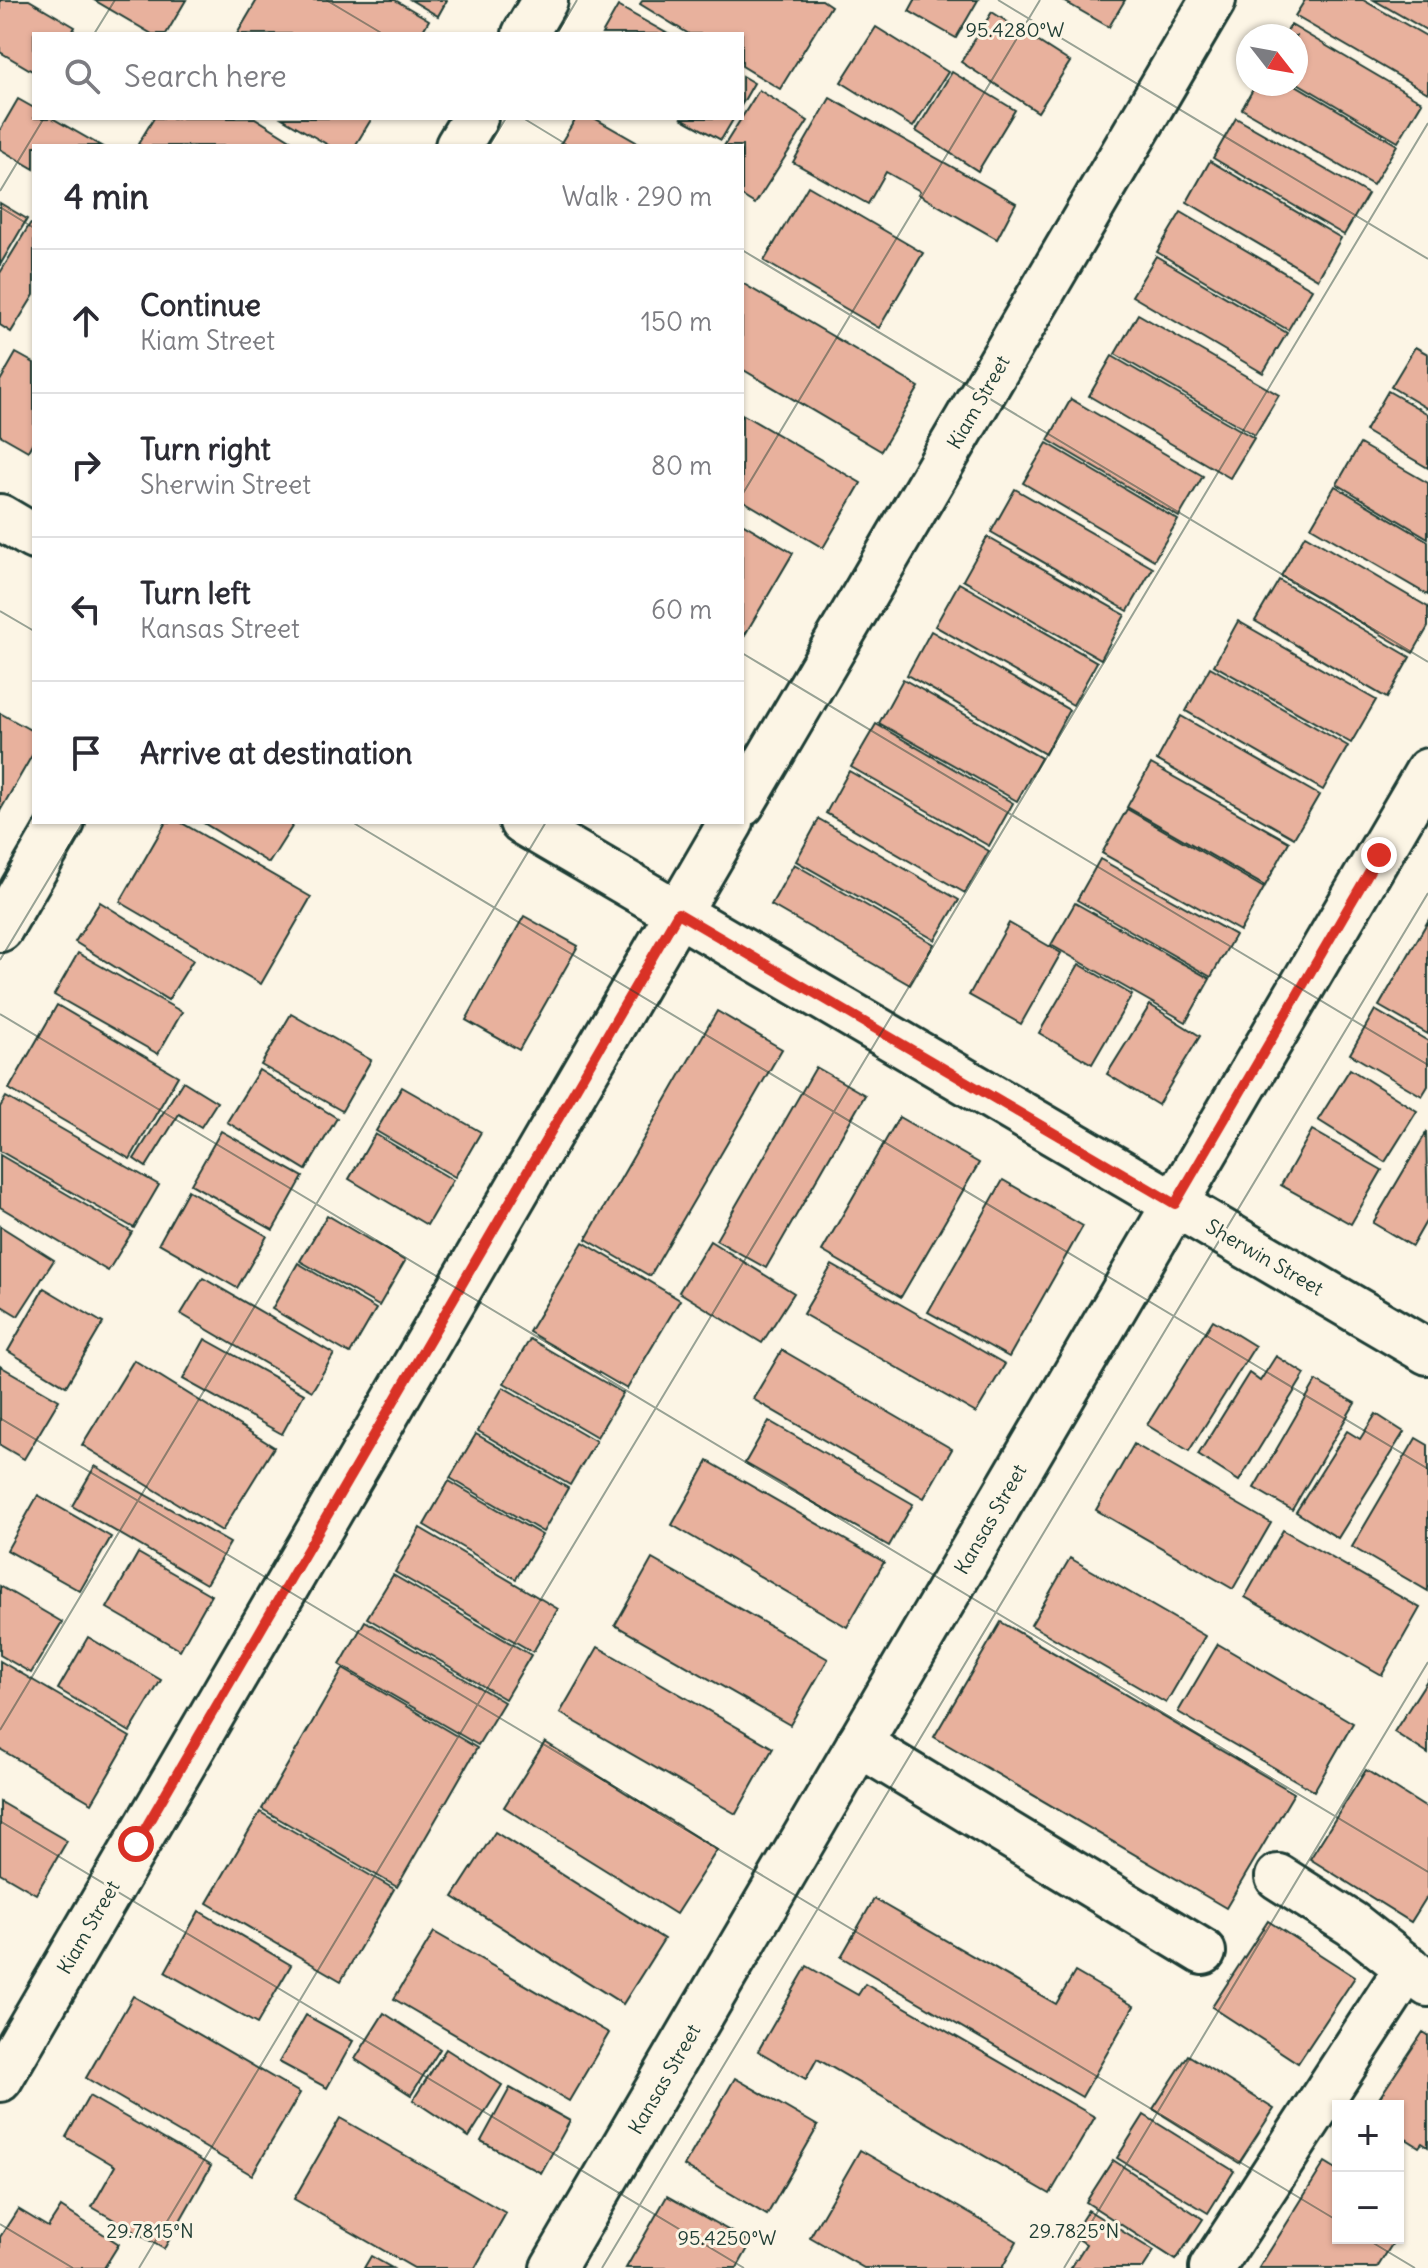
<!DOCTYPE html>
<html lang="en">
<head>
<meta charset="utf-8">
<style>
  :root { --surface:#fff; --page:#f7f7f7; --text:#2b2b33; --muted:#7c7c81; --line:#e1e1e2 }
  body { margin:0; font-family:Delius,sans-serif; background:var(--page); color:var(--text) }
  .controls { position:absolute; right:24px; bottom:24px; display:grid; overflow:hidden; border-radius:0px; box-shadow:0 2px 6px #0004 }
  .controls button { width:72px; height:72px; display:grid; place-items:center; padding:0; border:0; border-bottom:2px solid var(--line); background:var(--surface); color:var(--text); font:40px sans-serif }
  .compass { position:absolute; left:1236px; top:24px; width:72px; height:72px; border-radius:50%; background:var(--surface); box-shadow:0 2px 6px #0004; rotate:121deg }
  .stop { position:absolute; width:24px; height:24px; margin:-18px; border:6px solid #d93025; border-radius:50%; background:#fff }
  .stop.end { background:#d93025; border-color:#fff; box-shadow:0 2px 8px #0008 }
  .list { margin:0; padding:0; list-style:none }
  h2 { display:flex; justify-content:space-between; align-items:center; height:104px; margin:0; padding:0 32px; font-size:34px }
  h2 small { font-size:26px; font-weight:400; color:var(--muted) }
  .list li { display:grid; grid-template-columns:52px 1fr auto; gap:24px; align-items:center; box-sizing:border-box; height:144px; padding:0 32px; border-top:2px solid var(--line) }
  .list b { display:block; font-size:30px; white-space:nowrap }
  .list p { margin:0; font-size:26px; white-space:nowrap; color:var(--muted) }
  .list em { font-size:26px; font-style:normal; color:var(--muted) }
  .icon { flex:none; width:44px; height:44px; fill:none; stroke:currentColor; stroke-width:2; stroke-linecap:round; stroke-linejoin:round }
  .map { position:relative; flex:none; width:1428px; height:2268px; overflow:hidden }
  .search { position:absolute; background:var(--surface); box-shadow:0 2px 6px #0004; left:32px; top:32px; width:712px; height:88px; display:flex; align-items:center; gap:20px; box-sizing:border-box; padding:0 28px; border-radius:0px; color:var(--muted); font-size:30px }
  .panel { position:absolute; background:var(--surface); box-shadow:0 2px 6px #0004; left:32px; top:144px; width:712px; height:680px; border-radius:0px }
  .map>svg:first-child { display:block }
  .building { fill:#e8b19d; stroke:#1f3d34; stroke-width:2 }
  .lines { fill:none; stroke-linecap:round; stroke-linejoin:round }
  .minor-casing { stroke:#1f3d34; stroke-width:50 }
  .minor { stroke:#fcf5e5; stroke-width:44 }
  .route { stroke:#d93025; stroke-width:10 }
  .ticks { fill:none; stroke:#1f3d34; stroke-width:2; stroke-opacity:0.45 }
  .labels { text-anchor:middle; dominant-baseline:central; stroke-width:6; stroke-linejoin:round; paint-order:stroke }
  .street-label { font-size:20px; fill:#1f3d34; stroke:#fcf5e5 }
  .ticks-label { font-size:20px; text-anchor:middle; fill:#1f3d34; stroke:#fcf5e5; stroke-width:6; stroke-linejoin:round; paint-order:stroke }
</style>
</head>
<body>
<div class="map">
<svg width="1428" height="2268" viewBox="0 0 1428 2268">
  <rect width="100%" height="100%" fill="#fcf5e5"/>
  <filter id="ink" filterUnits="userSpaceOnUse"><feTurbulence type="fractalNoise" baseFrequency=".0125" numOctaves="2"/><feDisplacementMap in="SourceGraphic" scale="16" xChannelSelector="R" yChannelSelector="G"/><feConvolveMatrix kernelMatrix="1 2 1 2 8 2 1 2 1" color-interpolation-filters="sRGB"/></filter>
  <g filter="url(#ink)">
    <g class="building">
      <polygon points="0,0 29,0 75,27 71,34 34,34 34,72 0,52"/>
      <polygon points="94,0 186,0 166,34 152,34"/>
      <polygon points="257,0 395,0 429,20 421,34 237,34"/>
      <polygon points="411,0 447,0 438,16"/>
      <polygon points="643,0 822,0 831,6 780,89 742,66 742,34 689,34 640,4"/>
      <polygon points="915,0 978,0 956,38 909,11"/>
      <polygon points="1062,0 1125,0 1109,27"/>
      <polygon points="1305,0 1363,0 1428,37 1428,93 1295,16"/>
      <polygon points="1374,0 1428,0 1428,31"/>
      <polygon points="618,6 668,34 602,34"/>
      <polygon points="992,12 1070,62 1038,112 961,62"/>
      <polygon points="1291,25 1422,102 1398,142 1296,82 1296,36 1284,36"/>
      <polygon points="876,27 948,72 913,127 841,82"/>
      <polygon points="952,72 1015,110 978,171 916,131"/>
      <polygon points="742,76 754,83 742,104"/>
      <polygon points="1256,84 1294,84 1397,145 1373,185 1242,109"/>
      <polygon points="759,90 808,121 755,204 742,196 742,146 724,146"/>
      <polygon points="830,98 1016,203 997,239 918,194 920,191 886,172 868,204 793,162"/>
      <polygon points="18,99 34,108 34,118 52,118 101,146 34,146 34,169 0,149 0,130"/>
      <polygon points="154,118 255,118 300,146 142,146 138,144"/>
      <polygon points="282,118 372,118 355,146 330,146"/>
      <polygon points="576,118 594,118 643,146 559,146"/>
      <polygon points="681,118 734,118 721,140"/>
      <polygon points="1236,118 1368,194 1344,235 1213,158"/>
      <polygon points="1210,161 1341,238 1318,279 1187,202"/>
      <polygon points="808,186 923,253 879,328 764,261"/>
      <polygon points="0,203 27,219 0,265"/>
      <polygon points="1181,212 1312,289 1288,330 1157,252"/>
      <polygon points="30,224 34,226 34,295 11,332 0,325 0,273"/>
      <polygon points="1156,256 1287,333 1263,373 1132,296"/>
      <polygon points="742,283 919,387 881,451 742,369"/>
      <polygon points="1138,314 1279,395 1255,435 1115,354"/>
      <polygon points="1415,347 1428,354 1428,409 1391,387"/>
      <polygon points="16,353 34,363 34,440 28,451 0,435 0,381"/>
      <polygon points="1112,356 1254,438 1230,478 1089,396"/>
      <polygon points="1388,391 1428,414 1428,468 1365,431"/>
      <polygon points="1071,399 1203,476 1179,517 1048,440"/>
      <polygon points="742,414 861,483 823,548 742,500"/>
      <polygon points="1047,443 1178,520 1154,560 1023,483"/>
      <polygon points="1360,444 1428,483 1428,538 1337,484"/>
      <polygon points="1335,486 1428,541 1428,595 1311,527"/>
      <polygon points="1015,489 1153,568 1128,611 991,532"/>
      <polygon points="742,523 793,553 743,638 742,638"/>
      <polygon points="1305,535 1428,607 1428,627 1413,653 1281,576"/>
      <polygon points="987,537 1125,615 1101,659 963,580"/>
      <polygon points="1279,580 1410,657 1387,698 1255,621"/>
      <polygon points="959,583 1097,662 1073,705 935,626"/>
      <polygon points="1238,621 1376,700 1351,743 1214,665"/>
      <polygon points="931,631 1069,710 1045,754 907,675"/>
      <polygon points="1210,667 1348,746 1323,790 1186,711"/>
      <polygon points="903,679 1041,758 1017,801 879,723"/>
      <polygon points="0,713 34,732 34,752 0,811"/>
      <polygon points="1181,716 1319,795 1294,838 1157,760"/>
      <polygon points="876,724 1013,803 989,846 851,767"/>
      <polygon points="1151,764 1289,842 1265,886 1127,807"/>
      <polygon points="849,771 989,851 965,893 826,813"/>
      <polygon points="1127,809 1264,888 1240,931 1102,853"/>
      <polygon points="819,819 959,900 935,940 796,861"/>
      <polygon points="166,822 180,822 311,897 261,984 120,902"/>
      <polygon points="202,822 295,822 269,863"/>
      <polygon points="1100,859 1235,935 1211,977 1077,900"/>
      <polygon points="794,864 934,944 910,985 771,905"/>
      <polygon points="100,902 193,960 168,1000 75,942"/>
      <polygon points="1075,903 1210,979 1186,1022 1051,945"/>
      <polygon points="524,916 578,946 519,1050 466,1020"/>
      <polygon points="1428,921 1428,1034 1379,1006"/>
      <polygon points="1009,923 1061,953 1021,1024 969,995"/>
      <polygon points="78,953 182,1012 158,1054 54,995"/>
      <polygon points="1079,964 1132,995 1092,1064 1039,1033"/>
      <polygon points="57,1005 178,1076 130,1159 9,1089"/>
      <polygon points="1150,1005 1200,1036 1158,1105 1107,1074"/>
      <polygon points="1375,1010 1428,1041 1428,1086 1422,1096 1350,1054"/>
      <polygon points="717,1011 782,1049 650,1276 586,1239"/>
      <polygon points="291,1014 371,1060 342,1111 261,1065"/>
      <polygon points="816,1067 865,1095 766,1268 716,1240"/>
      <polygon points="1350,1069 1417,1111 1385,1162 1318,1120"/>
      <polygon points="259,1070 337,1118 306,1170 227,1122"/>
      <polygon points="183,1081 217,1102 201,1127 179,1114 146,1167 134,1159"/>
      <polygon points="402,1087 481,1132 455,1177 376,1131"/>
      <polygon points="6,1097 159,1185 134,1228 0,1151 0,1107"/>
      <polygon points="899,1117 979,1163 901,1297 822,1251"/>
      <polygon points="1312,1130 1382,1170 1351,1224 1281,1185"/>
      <polygon points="221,1131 303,1177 273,1230 191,1184"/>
      <polygon points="1426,1133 1428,1218 1412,1246 1373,1223"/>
      <polygon points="375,1134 453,1180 427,1225 349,1179"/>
      <polygon points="0,1155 132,1232 108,1271 0,1207"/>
      <polygon points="1003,1180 1083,1226 1009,1357 928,1312"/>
      <polygon points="188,1190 267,1236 237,1288 159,1243"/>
      <polygon points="327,1215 405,1261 379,1306 300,1261"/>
      <polygon points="0,1226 54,1260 18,1316 0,1305"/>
      <polygon points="710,1241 794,1293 762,1343 679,1292"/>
      <polygon points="583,1242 680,1300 627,1389 529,1332"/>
      <polygon points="298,1263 376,1309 350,1354 272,1309"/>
      <polygon points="832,1265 1005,1364 976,1413 803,1314"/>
      <polygon points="203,1278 334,1354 312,1391 181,1314"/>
      <polygon points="44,1288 103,1323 66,1386 8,1351"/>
      <polygon points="1213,1320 1255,1346 1189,1451 1147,1425"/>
      <polygon points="205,1339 304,1394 282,1434 183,1379"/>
      <polygon points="530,1339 623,1393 597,1437 504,1383"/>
      <polygon points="782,1350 952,1449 924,1498 753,1399"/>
      <polygon points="1276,1356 1305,1374 1239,1481 1198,1455 1249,1373 1260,1381"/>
      <polygon points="134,1360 274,1447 222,1531 82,1445"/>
      <polygon points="0,1366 59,1400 24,1459 0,1445"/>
      <polygon points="1316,1381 1355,1403 1292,1510 1254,1488"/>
      <polygon points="503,1387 596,1441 570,1485 478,1431"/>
      <polygon points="1376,1414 1404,1432 1338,1538 1296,1512 1347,1431 1360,1439"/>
      <polygon points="769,1421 913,1504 889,1546 745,1463"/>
      <polygon points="476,1434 568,1488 543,1532 450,1478"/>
      <polygon points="1416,1438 1428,1445 1428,1591 1352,1547"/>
      <polygon points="1134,1444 1271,1523 1233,1589 1096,1510"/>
      <polygon points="708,1461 884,1562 847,1627 672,1525"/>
      <polygon points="95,1466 230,1543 206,1584 72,1506"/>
      <polygon points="449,1481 542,1535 516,1579 424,1525"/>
      <polygon points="38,1495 111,1537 80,1591 7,1550"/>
      <polygon points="420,1528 558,1609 533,1652 395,1572"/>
      <polygon points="1283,1530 1420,1608 1382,1675 1245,1597"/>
      <polygon points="138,1553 211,1595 180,1650 107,1608"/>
      <polygon points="1070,1558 1205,1636 1166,1703 1031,1625"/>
      <polygon points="652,1559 828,1659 790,1725 615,1625"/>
      <polygon points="393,1575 531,1655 505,1699 367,1618"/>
      <polygon points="0,1586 62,1622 31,1673 0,1655"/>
      <polygon points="365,1621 504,1702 478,1745 340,1665"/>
      <polygon points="1001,1622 1294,1793 1226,1908 934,1737"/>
      <polygon points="88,1637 161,1680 130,1732 58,1689"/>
      <polygon points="1218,1644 1353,1723 1314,1791 1178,1712"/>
      <polygon points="598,1647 773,1748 736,1814 560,1713"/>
      <polygon points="0,1661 130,1737 92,1803 0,1749"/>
      <polygon points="343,1669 477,1748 397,1887 262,1809"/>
      <polygon points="1428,1679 1428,1754 1394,1732"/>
      <polygon points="545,1742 717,1850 676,1914 504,1807"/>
      <polygon points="1366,1770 1428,1809 1428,1895 1411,1922 1310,1859"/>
      <polygon points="0,1802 67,1841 36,1894 0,1873"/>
      <polygon points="260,1812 394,1889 341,1981 207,1903"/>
      <polygon points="495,1832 664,1939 623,2004 453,1897"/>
      <polygon points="874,1899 1056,2004 1075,1972 1134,2006 1082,2097 841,1957"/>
      <polygon points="199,1911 291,1965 257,2024 165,1972"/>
      <polygon points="1268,1921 1355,1977 1298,2063 1212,2007"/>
      <polygon points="434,1932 609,2033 569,2101 394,1999"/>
      <polygon points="807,1966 858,1995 865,1984 1095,2117 1050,2194 817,2059 806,2079 758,2051"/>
      <polygon points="133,1996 300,2093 252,2175 86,2078"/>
      <polygon points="384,2013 440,2049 411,2095 355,2059"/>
      <polygon points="306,2015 353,2041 327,2088 279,2062"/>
      <polygon points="1423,2032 1428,2035 1428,2147 1422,2143 1419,2147 1398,2134 1398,2106 1374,2106"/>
      <polygon points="446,2049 502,2085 469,2137 413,2100"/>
      <polygon points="1188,2055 1274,2109 1239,2163 1153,2109"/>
      <polygon points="735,2078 818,2126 767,2215 684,2166"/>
      <polygon points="510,2088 570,2121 541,2173 481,2141"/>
      <polygon points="89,2096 211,2166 164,2249 92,2207 115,2166 66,2137"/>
      <polygon points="1144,2115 1234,2171 1208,2213 1117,2158"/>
      <polygon points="340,2118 506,2213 475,2268 414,2268 294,2199"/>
      <polygon points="860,2150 1017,2241 1002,2268 864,2268 810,2237"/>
      <polygon points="1113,2160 1203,2219 1176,2260 1086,2202"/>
      <polygon points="1325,2162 1338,2170 1338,2238 1396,2238 1377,2268 1259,2268"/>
      <polygon points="667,2196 751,2243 737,2268 626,2268"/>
      <polygon points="61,2207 119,2244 104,2268 0,2268 0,2237 18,2209 48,2227"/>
      <polygon points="1088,2210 1154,2251 1143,2268 1071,2268 1086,2244 1072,2235"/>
      <polygon points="371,2256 392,2268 364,2268"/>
    </g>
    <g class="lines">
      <defs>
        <g id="minor">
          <polyline points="525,34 545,0"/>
          <polyline points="458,146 475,118"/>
          <polyline points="0,517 34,537"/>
          <polyline points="742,804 1213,0"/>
          <polyline points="522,822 1428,1352"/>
          <polyline points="0,929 62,822"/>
          <polyline points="859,1744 1203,1952"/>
          <polyline points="1278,1877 1352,1924 1428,1984"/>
          <polyline points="0,2079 731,822"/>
          <polyline points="553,2268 1428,771"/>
          <polyline points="1212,2268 1408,1967"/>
        </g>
      </defs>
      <use href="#minor" class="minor-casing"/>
      <use href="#minor" class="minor"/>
    </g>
  </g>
  <g class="lines" filter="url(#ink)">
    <polyline class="route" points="136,1844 678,913 1175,1204 1379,855"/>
  </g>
  <path class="ticks" d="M326,0L383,34M998,0L1428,259M94,34L115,0M557,34L577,0M523,118L569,146M489,146L506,118M0,191L44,118M0,207L34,228M742,250L1428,662M742,495L1040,0M0,611L34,631M742,653L1428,1065M352,822L1428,1469M0,960L83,822M0,1014L1428,1872M0,1418L1338,2221M0,1730L546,822M0,1821L744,2268M0,2224L73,2268M1365,2238L1415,2268M139,2268L1428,123M602,2268L1428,893M1064,2268L1428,1662"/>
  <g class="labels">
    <g class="street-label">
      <text transform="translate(978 402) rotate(-60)">Kiam Street</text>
      <text transform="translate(1265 1257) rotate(30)">Sherwin Street</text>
      <text transform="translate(990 1519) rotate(-60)">Kansas Street</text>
      <text transform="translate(88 1927) rotate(-60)">Kiam Street</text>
      <text transform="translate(664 2079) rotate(-60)">Kansas Street</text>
    </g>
  </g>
  <g class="ticks-label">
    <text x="1015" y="37">95.4280°W</text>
    <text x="150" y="2238">29.7815°N</text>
    <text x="1074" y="2238">29.7825°N</text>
    <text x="727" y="2245">95.4250°W</text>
  </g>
</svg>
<div class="controls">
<button>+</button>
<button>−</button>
</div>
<svg class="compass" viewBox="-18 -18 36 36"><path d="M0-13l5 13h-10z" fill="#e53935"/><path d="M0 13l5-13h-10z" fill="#7c7c81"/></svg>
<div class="stop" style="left:136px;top:1844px"></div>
<div class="stop end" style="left:1379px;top:855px"></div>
<div class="search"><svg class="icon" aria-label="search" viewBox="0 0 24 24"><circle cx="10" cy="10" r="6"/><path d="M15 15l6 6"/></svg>Search here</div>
<section class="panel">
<h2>4 min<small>Walk · 290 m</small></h2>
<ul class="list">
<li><svg class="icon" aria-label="ahead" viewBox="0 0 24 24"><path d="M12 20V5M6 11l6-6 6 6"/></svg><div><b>Continue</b><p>Kiam Street</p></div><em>150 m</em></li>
<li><svg class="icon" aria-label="right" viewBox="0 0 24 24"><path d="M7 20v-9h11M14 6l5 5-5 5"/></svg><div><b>Turn right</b><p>Sherwin Street</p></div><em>80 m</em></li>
<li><svg class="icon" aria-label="left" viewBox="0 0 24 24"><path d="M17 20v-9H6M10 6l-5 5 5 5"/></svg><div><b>Turn left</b><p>Kansas Street</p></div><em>60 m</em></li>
<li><svg class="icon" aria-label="arrive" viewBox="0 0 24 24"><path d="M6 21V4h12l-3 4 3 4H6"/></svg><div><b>Arrive at destination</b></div></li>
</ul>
</section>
</div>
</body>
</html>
